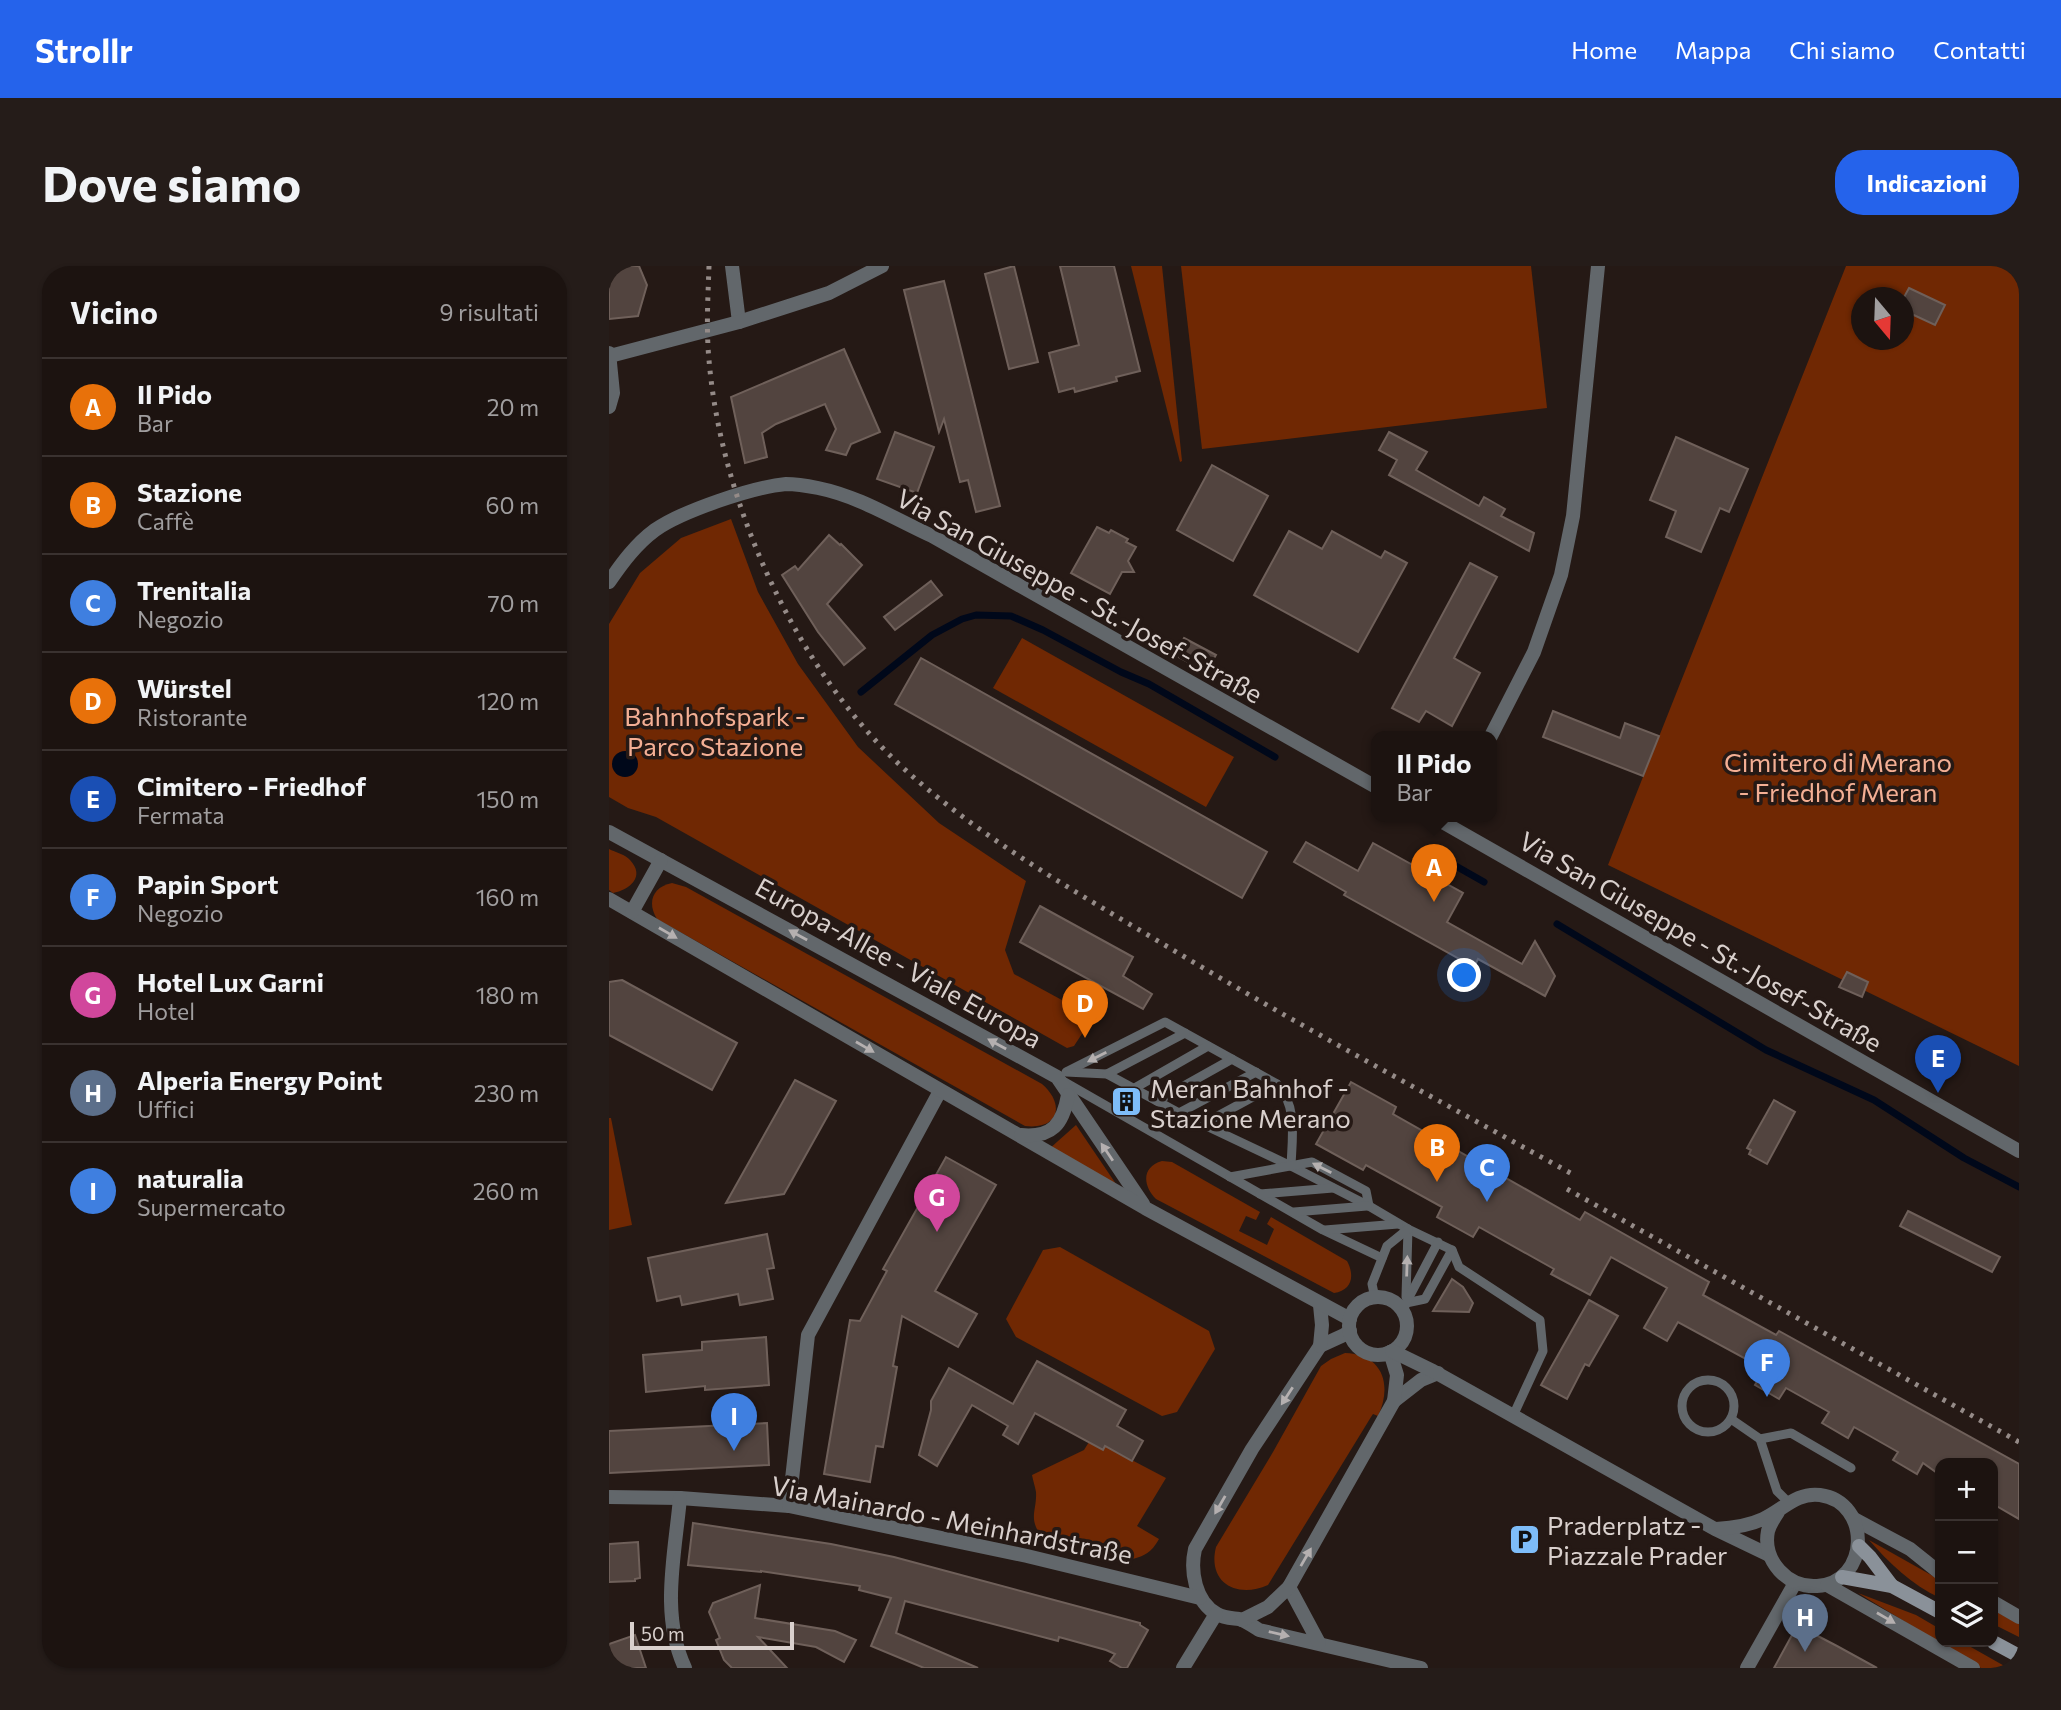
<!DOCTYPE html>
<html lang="it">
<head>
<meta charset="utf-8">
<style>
  :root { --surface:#1c1310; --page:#251c19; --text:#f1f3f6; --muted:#a09e9f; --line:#3a3230; --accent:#2563eb }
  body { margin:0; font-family:Commissioner,sans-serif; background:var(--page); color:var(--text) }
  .controls { position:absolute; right:21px; bottom:21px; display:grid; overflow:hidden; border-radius:14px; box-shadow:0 2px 5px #0004 }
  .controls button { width:63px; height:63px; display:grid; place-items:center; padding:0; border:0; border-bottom:2px solid var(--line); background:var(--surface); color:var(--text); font:35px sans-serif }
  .compass { position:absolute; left:1242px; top:21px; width:63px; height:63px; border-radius:50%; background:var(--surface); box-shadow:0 2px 5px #0004; rotate:161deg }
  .scale { position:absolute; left:21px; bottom:18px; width:164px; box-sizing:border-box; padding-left:7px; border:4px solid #d9d0cd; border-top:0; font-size:19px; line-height:24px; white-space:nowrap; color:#d9d0cd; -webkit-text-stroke:5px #251915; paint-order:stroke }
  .you { position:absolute; left:856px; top:710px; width:24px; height:24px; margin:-18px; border:5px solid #fff; border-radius:50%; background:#1a73e8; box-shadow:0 0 0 10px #1a73e833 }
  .badge { display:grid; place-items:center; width:46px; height:46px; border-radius:50%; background:var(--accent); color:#fff; font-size:23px; font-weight:700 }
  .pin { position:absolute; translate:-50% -58px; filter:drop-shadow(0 2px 4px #0008) }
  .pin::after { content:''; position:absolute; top:37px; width:24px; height:21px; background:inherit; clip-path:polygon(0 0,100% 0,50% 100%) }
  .popup { position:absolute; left:762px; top:465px; width:126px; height:91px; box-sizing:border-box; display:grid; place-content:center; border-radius:14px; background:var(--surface); filter:drop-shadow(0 2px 5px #0005); font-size:23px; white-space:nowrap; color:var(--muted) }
  .popup b { font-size:26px; color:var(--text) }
  .popup::after { content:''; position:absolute; left:50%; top:100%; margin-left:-14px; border:14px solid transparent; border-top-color:var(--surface) }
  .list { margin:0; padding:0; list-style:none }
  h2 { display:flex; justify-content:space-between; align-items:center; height:91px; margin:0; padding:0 28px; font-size:30px }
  h2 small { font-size:23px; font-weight:400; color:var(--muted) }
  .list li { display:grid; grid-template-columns:46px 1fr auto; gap:21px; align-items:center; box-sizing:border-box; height:98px; padding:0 28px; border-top:2px solid var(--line) }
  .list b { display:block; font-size:26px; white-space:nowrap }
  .list p { margin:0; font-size:23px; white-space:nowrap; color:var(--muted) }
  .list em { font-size:23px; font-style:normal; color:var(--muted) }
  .icon { flex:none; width:38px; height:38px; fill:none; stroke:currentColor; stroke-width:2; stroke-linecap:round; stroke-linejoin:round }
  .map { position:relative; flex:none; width:1410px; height:1402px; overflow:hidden; border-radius:28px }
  header { display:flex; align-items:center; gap:42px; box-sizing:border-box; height:98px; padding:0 35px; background:var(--accent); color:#fff }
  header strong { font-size:33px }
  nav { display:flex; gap:38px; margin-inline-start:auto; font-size:24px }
  .intro { display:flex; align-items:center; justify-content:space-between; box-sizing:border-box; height:168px; padding:0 42px }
  h1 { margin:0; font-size:49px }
  .button { padding:18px 32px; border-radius:28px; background:var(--accent); color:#fff; font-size:24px; font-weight:700 }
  main { display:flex; gap:42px; padding:0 42px }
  aside { flex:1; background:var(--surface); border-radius:28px; box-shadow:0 2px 5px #0004 }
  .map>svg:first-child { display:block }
  .green { fill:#702803; fill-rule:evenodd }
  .water { fill:#00081a }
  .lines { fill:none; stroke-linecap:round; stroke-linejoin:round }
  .stream { stroke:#00081a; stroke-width:7 }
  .building { fill:#52443f; stroke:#6f605a; stroke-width:2 }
  .service { stroke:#62676b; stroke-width:9 }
  .minor { stroke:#62676b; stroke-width:14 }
  .tertiary { stroke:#62676b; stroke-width:14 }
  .secondary { stroke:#8a9199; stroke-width:14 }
  .rail { stroke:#958b88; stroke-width:5; stroke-dasharray:3.5 7; stroke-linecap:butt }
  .oneway { fill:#b5b0b0 }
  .labels { text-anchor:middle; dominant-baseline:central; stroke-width:7; stroke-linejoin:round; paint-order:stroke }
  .street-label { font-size:26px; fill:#d9d0cd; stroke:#251915 }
  .park-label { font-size:26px; fill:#f4af94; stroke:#251915 }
  .poi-label { font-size:26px; fill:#d9d0cd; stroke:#251915; text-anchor:start }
</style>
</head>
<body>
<header>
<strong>Strollr</strong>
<nav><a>Home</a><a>Mappa</a><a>Chi siamo</a><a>Contatti</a></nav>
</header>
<div class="intro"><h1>Dove siamo</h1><a class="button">Indicazioni</a></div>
<main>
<aside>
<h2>Vicino<small>9 risultati</small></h2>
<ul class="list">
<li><span class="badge" style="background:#e8710a">A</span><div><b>Il Pido</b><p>Bar</p></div><em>20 m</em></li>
<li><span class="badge" style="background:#e8710a">B</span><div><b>Stazione</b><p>Caffè</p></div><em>60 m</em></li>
<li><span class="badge" style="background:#3f7fe0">C</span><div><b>Trenitalia</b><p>Negozio</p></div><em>70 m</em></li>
<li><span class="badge" style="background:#e8710a">D</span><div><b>Würstel</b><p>Ristorante</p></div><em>120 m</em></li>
<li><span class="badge" style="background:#1a4fb4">E</span><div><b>Cimitero - Friedhof</b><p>Fermata</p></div><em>150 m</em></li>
<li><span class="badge" style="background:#3f7fe0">F</span><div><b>Papin Sport</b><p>Negozio</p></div><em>160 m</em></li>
<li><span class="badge" style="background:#d1479c">G</span><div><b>Hotel Lux Garni</b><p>Hotel</p></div><em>180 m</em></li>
<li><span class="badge" style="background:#5c6f8a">H</span><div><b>Alperia Energy Point</b><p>Uffici</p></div><em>230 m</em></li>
<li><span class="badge" style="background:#3f7fe0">I</span><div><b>naturalia</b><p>Supermercato</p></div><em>260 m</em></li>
</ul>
</aside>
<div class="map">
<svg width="1410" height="1402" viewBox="0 0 1410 1402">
  <rect width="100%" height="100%" fill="#251915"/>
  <g class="green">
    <polygon points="522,0 553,0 573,195 571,196"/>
    <polygon points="572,0 922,0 938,142 593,183"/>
    <path d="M1237,0H1410V800L999,599ZM1252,32H1294V74H1252Z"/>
    <polygon points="122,253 149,326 189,398 249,481 330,557 417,615 396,684 405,708 484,751 465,780 458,782 47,551 19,542 0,531 0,358 31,307 72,272"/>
    <polygon points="413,372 625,491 597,541 384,422"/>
    <path d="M0,583C6,586 17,589 21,594C37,611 20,624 4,627L0,624Z"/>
    <path d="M63,617L77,621L433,818C457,839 449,864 416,860L48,653C38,637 43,621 63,617Z"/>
    <polygon points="0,852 2,852 23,959 0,964"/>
    <polygon points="467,859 507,918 439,884"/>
    <path d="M553,895L563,896L651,946L647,954L637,950L630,965L658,979L665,963L658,958L662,951L738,995C746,1010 743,1024 725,1027L547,933C534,920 532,901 553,895Z"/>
    <polygon points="451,981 600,1065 606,1083 568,1146 553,1150 407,1071 397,1053 434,984"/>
    <path d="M736,1087C773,1088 784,1118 769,1150L764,1148L762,1151L659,1319C628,1333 598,1317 607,1281L664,1186L712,1100L722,1093Z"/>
    <path d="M480,1176L496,1180L557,1212L528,1260L550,1273C542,1287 536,1290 520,1294L432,1270C419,1251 428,1245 427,1226C426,1220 424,1215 423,1209L475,1184Z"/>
    <path d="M1260,1274L1331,1314V1332C1303,1319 1280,1297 1260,1274Z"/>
    <polygon points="1249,1327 1307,1349 1331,1363 1331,1376 1353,1376 1399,1402 1372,1402"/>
    <polygon points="1384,1344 1410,1358 1410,1371 1384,1358"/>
  </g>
  <circle class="water" cx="16" cy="498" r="13"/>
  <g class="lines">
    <g class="stream">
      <polyline points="252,426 323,369 353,353 367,349 402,350 434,364 512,406 540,418 666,491"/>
      <polyline points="838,595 875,616"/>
      <polyline points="948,658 1157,784 1265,834 1355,892 1410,921"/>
    </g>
  </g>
  <g class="building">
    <polygon points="0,0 30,0 38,19 29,50 0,53"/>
    <polygon points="405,0 429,96 400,103 376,8"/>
    <polygon points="451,0 505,0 531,105 507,111 508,115 466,126 465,122 450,126 440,87 470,79"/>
    <polygon points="335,15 391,240 367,246 359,214 351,216 335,153 330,166 295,24"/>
    <polygon points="1300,22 1336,39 1326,59 1294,44 1294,33"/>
    <polygon points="235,83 271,166 242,178 237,189 217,184 227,163 216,138 167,158 153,167 158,191 136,197 122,131"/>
    <polygon points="286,166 325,181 308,227 268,213"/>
    <polygon points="780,166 818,186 807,204 870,240 875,231 896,243 892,250 925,267 920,285 780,209 788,194 770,184"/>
    <polygon points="1067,171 1139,203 1120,246 1111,242 1092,286 1057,271 1067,245 1041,234"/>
    <polygon points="603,199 659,230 624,295 568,264"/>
    <polygon points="488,261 500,267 502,264 519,273 517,276 527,281 519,295 525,306 513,306 501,328 462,307"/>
    <polygon points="680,265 713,283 723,265 772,292 776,285 798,297 749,386 645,329"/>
    <polygon points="220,269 231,279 232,278 253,299 218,338 256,382 235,399 209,366 173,309 186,300 189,304"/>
    <polygon points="861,297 888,311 845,392 871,407 843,460 817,445 810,456 783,442"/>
    <polygon points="322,315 333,329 286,364 275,351"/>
    <polygon points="575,372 607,389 597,406 566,389"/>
    <polygon points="312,392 658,586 633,632 286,438"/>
    <polygon points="944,445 1011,472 1016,457 1050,470 1034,510 934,471"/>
    <polygon points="697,576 749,605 764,577 854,627 838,656 913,698 926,675 946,710 936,730 869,693 865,701 735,629 737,626 685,596"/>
    <polygon points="431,640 524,691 514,710 543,728 534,743 411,676"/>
    <polygon points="1238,706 1259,716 1253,731 1230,721"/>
    <polygon points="13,714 128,777 103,824 0,769 0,716"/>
    <polygon points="186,814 227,835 175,928 117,937"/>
    <polygon points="742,816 787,841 784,848 971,954 976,946 1100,1016 1094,1029 1167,1069 1170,1065 1410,1198 1410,1253 1384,1238 1384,1197 1331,1197 1331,1209 1314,1197 1308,1208 1284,1194 1289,1186 1245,1161 1239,1172 1213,1157 1220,1146 1177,1122 1170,1133 1146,1119 1153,1107 1147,1104 1150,1100 1069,1056 1058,1075 1035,1062 1058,1022 1002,991 981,1029 942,1008 945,1003 870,961 864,971 828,951 833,941 757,899 754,904 707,878"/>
    <polygon points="1165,834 1186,846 1158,898 1140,888 1142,884 1138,882"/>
    <polygon points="337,891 387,919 326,1025 368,1048 349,1081 293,1050 284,1100 288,1101 274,1181 267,1180 261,1216 215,1208 241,1054 251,1055 278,1005 274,1003"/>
    <polygon points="1299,945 1391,991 1383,1006 1291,960"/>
    <polygon points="158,968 165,1002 158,1003 164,1033 131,1039 129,1028 73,1039 71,1030 48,1035 39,992"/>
    <polygon points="843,1013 854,1021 864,1037 860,1046 824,1045"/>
    <polygon points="980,1034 1009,1050 980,1100 976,1098 958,1133 932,1119"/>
    <polygon points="157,1071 160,1119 96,1124 96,1120 37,1126 34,1089 93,1084 93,1076"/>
    <polygon points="428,1095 517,1144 508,1160 534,1175 523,1195 496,1180 494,1184 426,1147 409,1178 394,1169 399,1160 363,1139 328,1200 310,1189 322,1144 322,1135 340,1102 404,1138"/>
    <polygon points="158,1157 160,1199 0,1207 0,1165"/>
    <polygon points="84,1257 222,1278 285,1291 531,1357 531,1359 539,1364 518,1402 513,1402 501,1395 506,1388 497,1384 450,1371 449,1375 296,1335 287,1367 369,1402 315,1402 262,1380 282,1332 250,1324 251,1320 152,1305 152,1306 79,1299"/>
    <polygon points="29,1276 31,1312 26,1313 26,1315 0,1316 0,1278"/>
    <polygon points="151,1319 146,1352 226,1365 247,1374 235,1396 207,1381 149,1371 178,1402 123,1402 115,1394 107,1374 111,1372 100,1346 104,1337"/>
    <polygon points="1205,1368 1228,1380 1268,1402 1165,1402 1183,1369 1200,1378"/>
    <polygon points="26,1369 37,1402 0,1402 0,1378"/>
  </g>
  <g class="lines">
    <g class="service">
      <path d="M459,805L556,756L668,818C689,840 683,872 682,900"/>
      <polyline points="457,806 498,808 570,847 682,900 760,940 799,963 843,984 816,1033 797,1037"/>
      <polyline points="498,808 576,767"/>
      <polyline points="452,814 714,964 773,992"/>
      <polyline points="524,823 599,780"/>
      <polyline points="548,835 623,793"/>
      <polyline points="570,847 647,806"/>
      <polyline points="594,858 668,818"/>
      <polyline points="621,911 703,896 757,925 760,940"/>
      <polyline points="651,928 724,922"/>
      <polyline points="685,946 758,940"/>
      <polyline points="716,964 789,958"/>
      <polyline points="843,984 850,1001 931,1054 934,1085 904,1150"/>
      <polyline points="797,1031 799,963"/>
      <polyline points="766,1032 763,1018 778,980 799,963"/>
      <polyline points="794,1046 797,1037 829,976"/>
      <circle cx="1099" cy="1140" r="26"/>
      <polyline points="1122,1153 1151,1173 1168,1225 1179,1236"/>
      <polyline points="1151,1173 1182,1167 1242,1202"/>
    </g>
    <g class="minor">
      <polyline points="123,0 130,56"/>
      <polyline points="0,87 4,127 0,141"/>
      <polyline points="1,90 130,56 220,27 273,0"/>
      <path d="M0,316C13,297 27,278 46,264C73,245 144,221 177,218C187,218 199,220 209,222C249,230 286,253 323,270L767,521"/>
      <polyline points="882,470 925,386 952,309 964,250 989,0"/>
      <polyline points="823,550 1410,885"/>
      <path d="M741,1065L735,1069L711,1080L643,1183L586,1283C581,1305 586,1336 608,1348C615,1352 623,1352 630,1353C637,1355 644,1360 650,1364L812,1402"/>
      <polyline points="711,1080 713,1059 711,1039"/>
      <polyline points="785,1135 812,1114 829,1107"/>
      <polyline points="0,1231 71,1232 180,1240 418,1290 591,1332"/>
      <path d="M71,1232C66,1289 51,1348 76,1402"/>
      <polyline points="180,1240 199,1069 331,825"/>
      <polyline points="680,1321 710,1377"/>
      <polyline points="633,1354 659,1341 680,1321 785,1135 788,1109 781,1086"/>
      <polyline points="574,1402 607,1348"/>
      <polyline points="1138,1402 1186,1317"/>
    </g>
    <g class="tertiary">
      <polyline points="0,566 448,811 534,938"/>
      <polyline points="0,633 536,942 741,1053"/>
      <polyline points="23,646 52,594"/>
      <path d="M412,869C443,872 454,858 459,829"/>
      <circle cx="769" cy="1060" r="29"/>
      <polyline points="783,1085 824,1105 1106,1263 1160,1289"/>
      <polyline points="1245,1253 1301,1283 1331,1307"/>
      <path d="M1107,1263C1123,1262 1139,1260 1154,1253C1174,1244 1187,1226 1211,1229C1263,1236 1261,1317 1208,1320C1179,1322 1153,1295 1159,1265C1161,1258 1165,1252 1169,1246"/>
      <polyline points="1218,1319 1364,1402"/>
      <polyline points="1384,1336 1410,1351"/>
    </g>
    <g class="secondary">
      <polyline points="1250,1280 1261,1291 1283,1320"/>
      <polyline points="1233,1311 1283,1320 1331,1346"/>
      <polyline points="1384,1376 1410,1390"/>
    </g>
    <g class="rail">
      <path d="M100,0C99,31 97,63 100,94C112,237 187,403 292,500C372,573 467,626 559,681C692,761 829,834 965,909"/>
      <polyline points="958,923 1410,1176"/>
    </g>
  </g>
  <defs><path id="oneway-solid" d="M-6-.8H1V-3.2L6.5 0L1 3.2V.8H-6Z" transform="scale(1.75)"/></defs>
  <g class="oneway">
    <use href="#oneway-solid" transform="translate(59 667) rotate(30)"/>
    <use href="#oneway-solid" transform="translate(189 669) rotate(-151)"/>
    <use href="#oneway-solid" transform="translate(388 778) rotate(-151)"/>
    <use href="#oneway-solid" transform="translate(256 781) rotate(30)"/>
    <use href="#oneway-solid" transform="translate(488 791) rotate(153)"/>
    <use href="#oneway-solid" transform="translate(498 886) rotate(-124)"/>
    <use href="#oneway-solid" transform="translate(713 902) rotate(-153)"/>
    <use href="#oneway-solid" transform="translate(798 1000) rotate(-88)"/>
    <use href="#oneway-solid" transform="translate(678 1130) rotate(123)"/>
    <use href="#oneway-solid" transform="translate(611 1239) rotate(120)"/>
    <use href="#oneway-solid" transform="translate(697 1291) rotate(-60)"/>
    <use href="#oneway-solid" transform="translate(1277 1352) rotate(30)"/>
    <use href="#oneway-solid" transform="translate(670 1368) rotate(13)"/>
  </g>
  <defs>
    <symbol id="building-square" viewBox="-11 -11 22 22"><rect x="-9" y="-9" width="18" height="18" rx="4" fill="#7ebdf9" stroke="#251915"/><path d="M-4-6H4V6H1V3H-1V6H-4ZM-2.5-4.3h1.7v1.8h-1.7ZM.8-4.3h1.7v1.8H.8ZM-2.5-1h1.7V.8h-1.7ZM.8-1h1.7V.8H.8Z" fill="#111"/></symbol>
    <symbol id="parking-square" viewBox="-11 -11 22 22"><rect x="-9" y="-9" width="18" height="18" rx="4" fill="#7ebdf9" stroke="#251915"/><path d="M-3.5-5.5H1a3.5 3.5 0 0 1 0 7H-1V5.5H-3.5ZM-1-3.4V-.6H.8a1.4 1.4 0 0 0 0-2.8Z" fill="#111"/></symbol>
  </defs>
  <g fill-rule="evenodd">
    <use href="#building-square" x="500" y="818" width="35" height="35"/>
    <use href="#parking-square" x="898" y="1256" width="35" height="35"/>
  </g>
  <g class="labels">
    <g class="street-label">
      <text transform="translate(471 329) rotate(29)">Via San Giuseppe - St.-Josef-Straße</text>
      <text transform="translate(1092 675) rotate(30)">Via San Giuseppe - St.-Josef-Straße</text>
      <text transform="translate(290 696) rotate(29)">Europa-Allee - Viale Europa</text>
      <text transform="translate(343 1253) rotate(11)">Via Mainardo - Meinhardstraße</text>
    </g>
    <g class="park-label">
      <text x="106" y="449">Bahnhofspark -<tspan x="106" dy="30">Parco Stazione</tspan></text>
      <text x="1229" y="495">Cimitero di Merano<tspan x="1229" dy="30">- Friedhof Meran</tspan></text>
    </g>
    <g class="poi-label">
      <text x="541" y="821">Meran Bahnhof -<tspan x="541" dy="30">Stazione Merano</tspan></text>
      <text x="938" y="1258">Praderplatz -<tspan x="938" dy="30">Piazzale Prader</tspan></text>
    </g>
  </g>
</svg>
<div class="controls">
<button>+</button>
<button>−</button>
<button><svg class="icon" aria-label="layers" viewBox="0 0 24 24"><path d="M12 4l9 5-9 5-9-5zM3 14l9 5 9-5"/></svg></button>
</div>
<svg class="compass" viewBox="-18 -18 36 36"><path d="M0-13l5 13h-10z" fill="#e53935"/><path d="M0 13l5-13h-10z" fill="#a09e9f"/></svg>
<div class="scale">50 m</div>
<div class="you"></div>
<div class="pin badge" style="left:825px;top:636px;background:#e8710a">A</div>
<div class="popup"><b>Il Pido</b>Bar</div>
<div class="pin badge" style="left:828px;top:916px;background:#e8710a">B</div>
<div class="pin badge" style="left:878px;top:936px;background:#3f7fe0">C</div>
<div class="pin badge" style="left:476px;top:772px;background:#e8710a">D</div>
<div class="pin badge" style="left:1329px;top:827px;background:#1a4fb4">E</div>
<div class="pin badge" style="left:1158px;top:1131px;background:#3f7fe0">F</div>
<div class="pin badge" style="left:328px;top:966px;background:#d1479c">G</div>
<div class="pin badge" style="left:1196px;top:1386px;background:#5c6f8a">H</div>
<div class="pin badge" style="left:125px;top:1185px;background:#3f7fe0">I</div>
</div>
</main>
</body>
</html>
